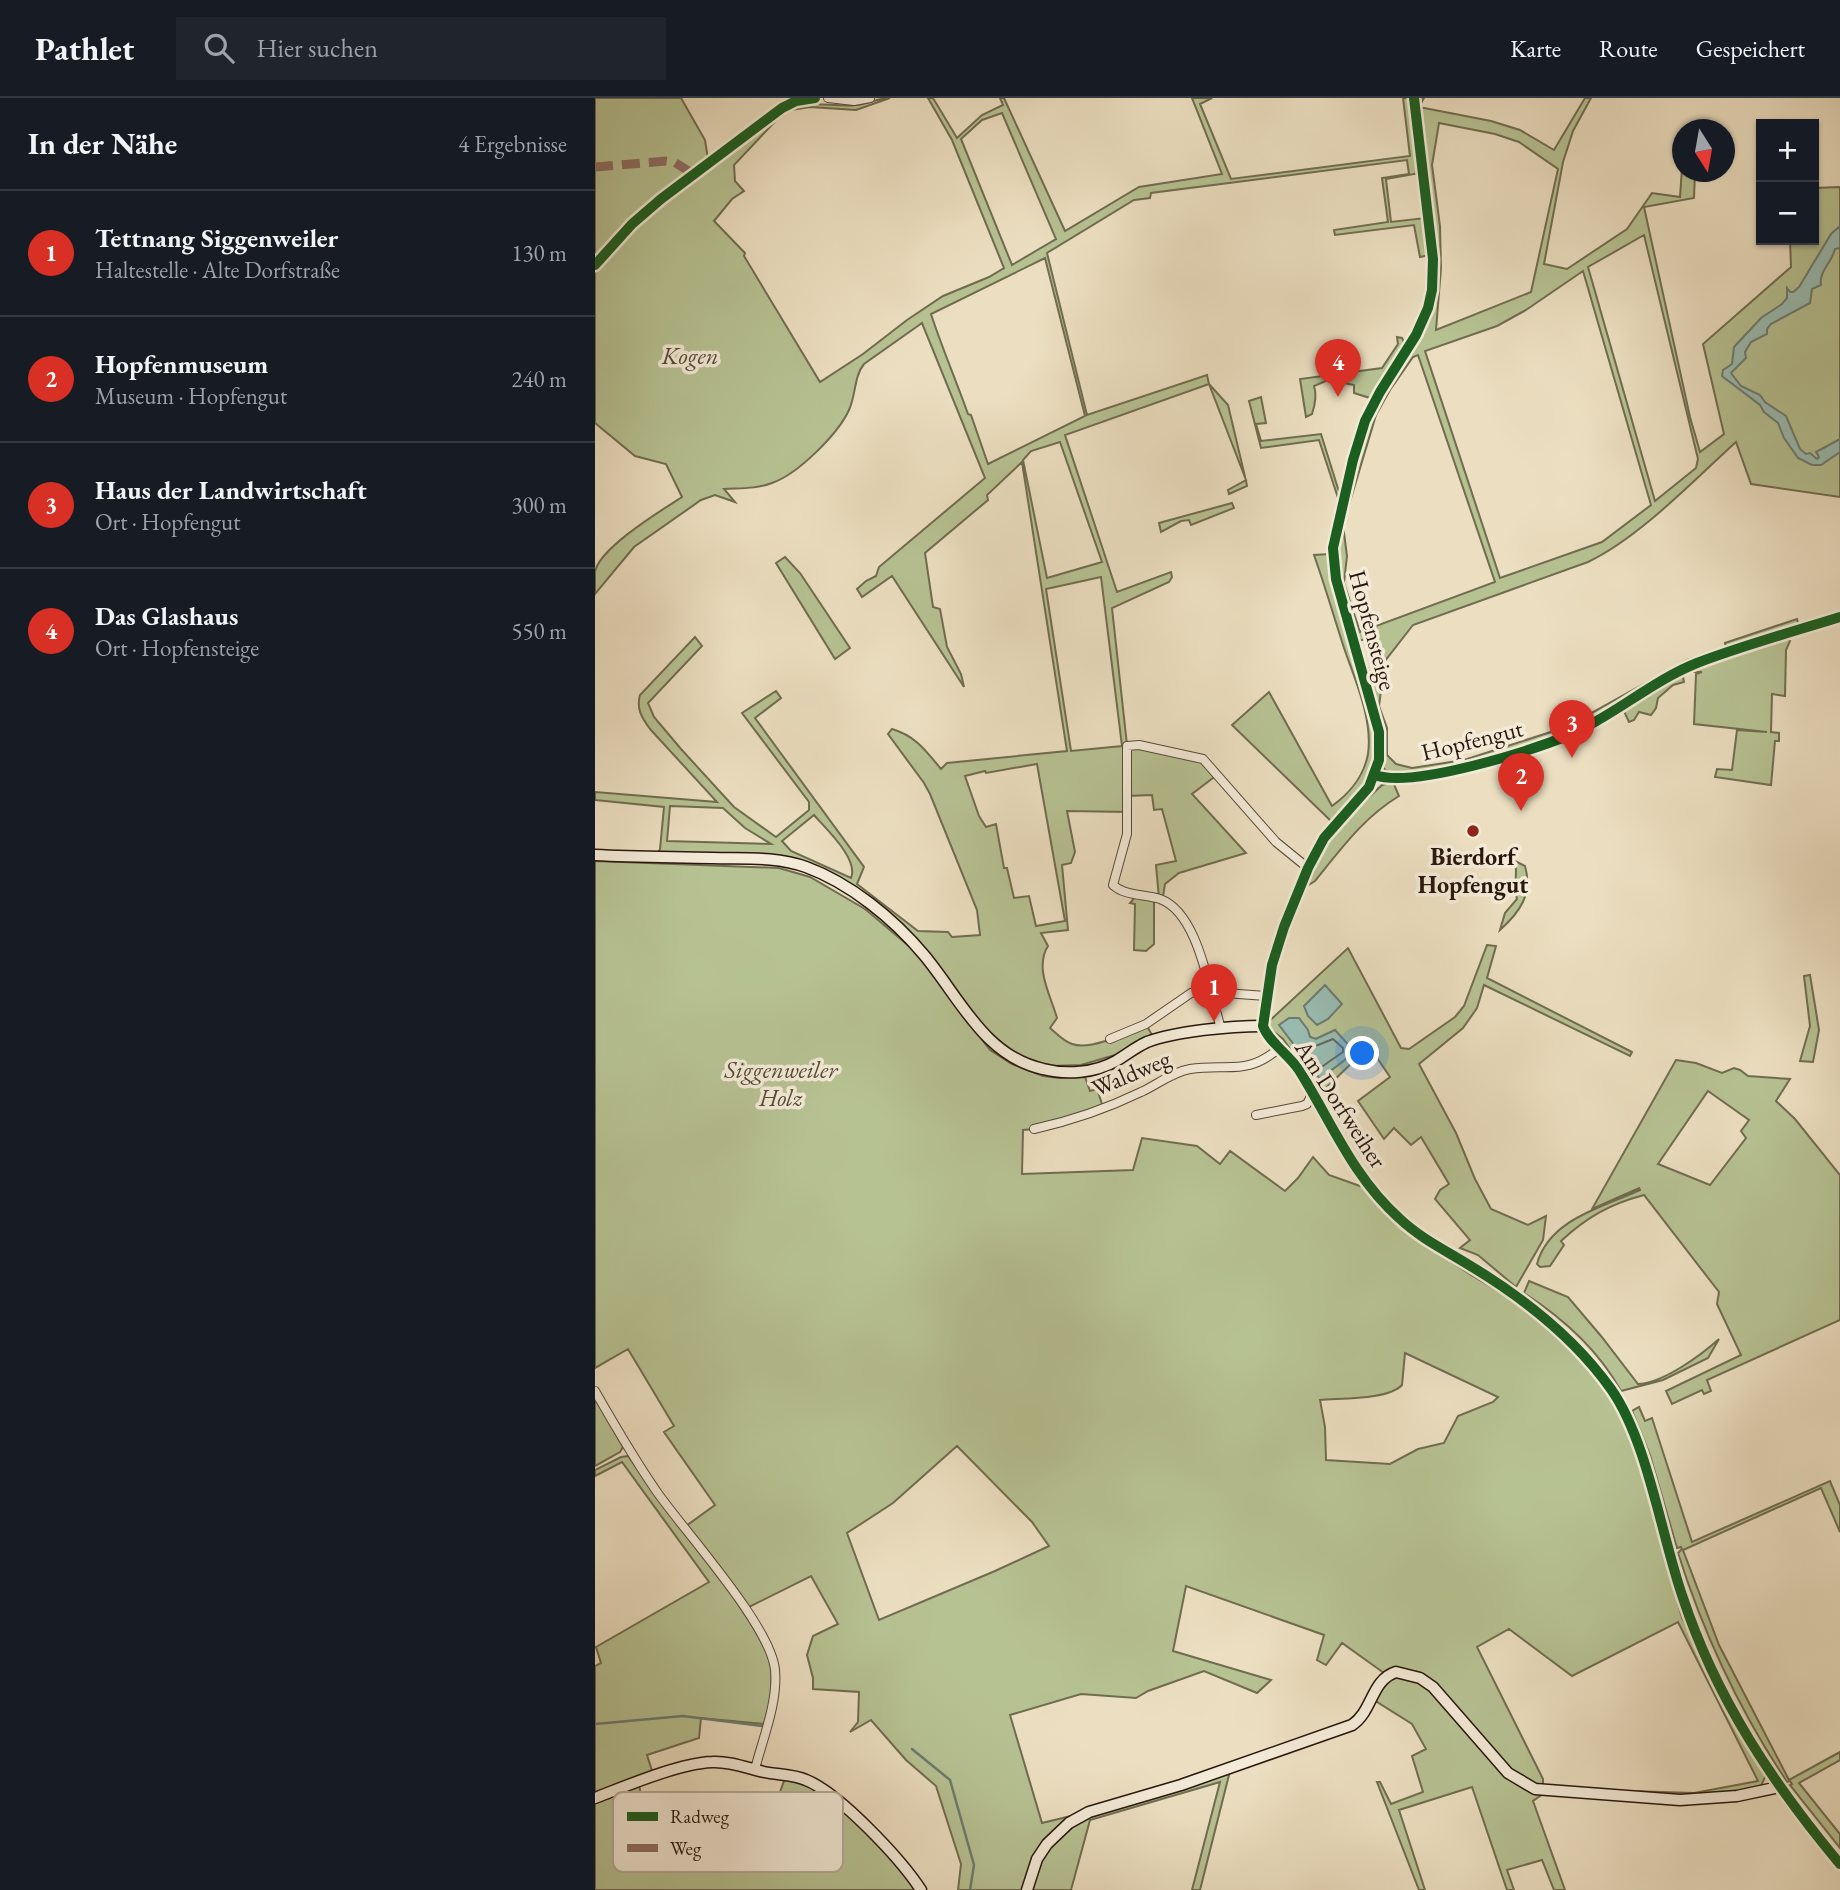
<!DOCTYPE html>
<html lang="de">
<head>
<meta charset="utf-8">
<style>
  :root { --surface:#171b24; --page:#20242c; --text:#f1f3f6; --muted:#9ea1a6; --line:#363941; --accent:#d93025 }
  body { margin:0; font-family:"EB Garamond",serif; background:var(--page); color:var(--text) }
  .controls { position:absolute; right:21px; top:21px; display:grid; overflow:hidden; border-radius:0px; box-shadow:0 2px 5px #0004 }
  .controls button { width:63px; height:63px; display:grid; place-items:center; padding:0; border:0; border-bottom:2px solid var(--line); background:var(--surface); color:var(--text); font:35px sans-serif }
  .compass { position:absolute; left:1077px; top:21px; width:63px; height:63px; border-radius:50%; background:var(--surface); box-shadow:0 2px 5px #0004; rotate:169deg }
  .you { position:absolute; left:768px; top:956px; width:24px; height:24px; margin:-18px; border:5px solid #fff; border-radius:50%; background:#1a73e8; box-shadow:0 0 0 10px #1a73e833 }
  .badge { display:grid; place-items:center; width:46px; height:46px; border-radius:50%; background:var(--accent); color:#fff; font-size:23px; font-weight:700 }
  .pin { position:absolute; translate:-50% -58px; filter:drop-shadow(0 2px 4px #0008) }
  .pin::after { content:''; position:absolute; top:37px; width:24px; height:21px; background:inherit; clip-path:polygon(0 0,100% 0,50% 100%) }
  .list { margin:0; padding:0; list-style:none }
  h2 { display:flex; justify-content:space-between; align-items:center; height:91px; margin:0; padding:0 28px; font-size:30px }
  h2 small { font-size:23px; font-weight:400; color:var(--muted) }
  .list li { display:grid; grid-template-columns:46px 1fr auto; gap:21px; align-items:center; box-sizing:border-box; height:126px; padding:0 28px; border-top:2px solid var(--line) }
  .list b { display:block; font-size:26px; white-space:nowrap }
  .list p { margin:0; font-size:23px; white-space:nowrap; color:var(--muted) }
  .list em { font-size:23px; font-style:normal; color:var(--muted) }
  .icon { flex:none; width:38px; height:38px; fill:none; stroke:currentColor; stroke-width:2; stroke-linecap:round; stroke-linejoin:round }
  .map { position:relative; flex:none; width:1245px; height:1792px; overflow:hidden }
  header { display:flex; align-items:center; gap:42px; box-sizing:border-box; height:98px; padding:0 35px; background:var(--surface); border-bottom:2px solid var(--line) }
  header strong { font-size:33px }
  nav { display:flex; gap:38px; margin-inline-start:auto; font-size:24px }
  .search { width:490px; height:63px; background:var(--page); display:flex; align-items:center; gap:18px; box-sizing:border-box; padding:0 24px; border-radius:0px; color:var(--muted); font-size:26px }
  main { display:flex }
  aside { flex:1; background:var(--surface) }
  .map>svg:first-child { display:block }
  .green { fill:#b7c293; stroke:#706c50; stroke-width:2; fill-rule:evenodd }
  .water { fill:#99bdb3; stroke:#6c7b71; stroke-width:2 }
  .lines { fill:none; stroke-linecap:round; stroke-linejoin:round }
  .shore { stroke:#616a60; stroke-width:2 }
  .stream { stroke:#6c7b71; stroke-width:2.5 }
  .street-casing { stroke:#5a493b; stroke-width:10 }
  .secondary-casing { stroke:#29170e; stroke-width:13 }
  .street { stroke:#f3ead7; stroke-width:8 }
  .secondary { stroke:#f3ead7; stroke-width:10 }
  .quiet { stroke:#8d6e63; stroke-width:9; stroke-dasharray:18 9; stroke-linecap:butt }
  .cycleway-casing { stroke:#f3ead7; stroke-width:15 }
  .cycleway { stroke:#1b5e20; stroke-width:10 }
  .poi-dot { fill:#8f2418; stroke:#f3ead7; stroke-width:2.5 }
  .labels { text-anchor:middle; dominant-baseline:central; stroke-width:7; stroke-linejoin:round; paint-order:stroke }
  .park-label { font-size:24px; font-style:italic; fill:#544a36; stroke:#f3ead7 }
  .street-label { font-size:24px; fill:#29170e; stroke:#f3ead7 }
  .poi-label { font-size:24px; font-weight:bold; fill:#29170e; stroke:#f3ead7 }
  .key { fill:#f3ead7; stroke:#b6ab9b; stroke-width:2 }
  .key-label { font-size:19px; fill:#29170e }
</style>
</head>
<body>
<header>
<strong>Pathlet</strong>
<div class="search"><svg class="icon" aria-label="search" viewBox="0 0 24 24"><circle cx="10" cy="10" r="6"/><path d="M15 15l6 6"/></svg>Hier suchen</div>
<nav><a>Karte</a><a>Route</a><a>Gespeichert</a></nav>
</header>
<main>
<aside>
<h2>In der Nähe<small>4 Ergebnisse</small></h2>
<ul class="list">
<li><span class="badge">1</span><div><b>Tettnang Siggenweiler</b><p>Haltestelle · Alte Dorfstraße</p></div><em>130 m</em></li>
<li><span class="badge">2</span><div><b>Hopfenmuseum</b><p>Museum · Hopfengut</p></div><em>240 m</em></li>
<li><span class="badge">3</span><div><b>Haus der Landwirtschaft</b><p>Ort · Hopfengut</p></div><em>300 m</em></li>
<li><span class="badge">4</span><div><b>Das Glashaus</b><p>Ort · Hopfensteige</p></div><em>550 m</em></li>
</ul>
</aside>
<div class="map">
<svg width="1245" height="1792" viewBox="0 0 1245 1792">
  <rect width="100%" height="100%" fill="#ecdfc1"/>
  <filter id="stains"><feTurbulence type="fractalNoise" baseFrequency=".00286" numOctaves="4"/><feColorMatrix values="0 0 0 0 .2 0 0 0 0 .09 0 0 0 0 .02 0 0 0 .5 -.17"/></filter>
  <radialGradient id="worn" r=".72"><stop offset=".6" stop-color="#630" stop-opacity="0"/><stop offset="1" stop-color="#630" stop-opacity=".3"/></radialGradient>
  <g class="green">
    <path d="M0,0H86L110,42L113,61L190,13C221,0 233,10 262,7C274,6 282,0 295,0L261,12L215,9L190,13L139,67L140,83L149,93L137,101L119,123L150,155L149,158L225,284L268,256L312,222L348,198L394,179L409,170L357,42L333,0H338L362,40L387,17L408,7L405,0H409L470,133L544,89L627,76L597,0H617L605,6L636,81L815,58L808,0H815L825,75L791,81L796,124L830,120L835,157L825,159L819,127L740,137L739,132L793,124L787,80L814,76L812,62L556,95L555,100L539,102L452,155L492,317L612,277L614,286L633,307L651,383L652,388L634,396L633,392L651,382L614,286L470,337L522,494L576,474L577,479L574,484L517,510L532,647L605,659L622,677L597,696L651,755L584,775L570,786L568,799L564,800L561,767L581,763L567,711L559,712L557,697L532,698L533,714L472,713L480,754L476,765L467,767L473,832L446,835L453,848C439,870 456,898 462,920L455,930C462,936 468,943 477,946C496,953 533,934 551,926L558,939L548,941L520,957L486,967L455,968L420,956L389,930L331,852L214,766L63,755L65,751L69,709L0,702V694L122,704L55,631C47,620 41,611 45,597L100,539L107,548L53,605L59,619L86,651L139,709L181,739L214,712V704L147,615L181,593L186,600L160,620L269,769L262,786L323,833L353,834L357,839L385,837L382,812L335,696L329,685L293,636L297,631C321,638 331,653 346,671L352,665L472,653L427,364L392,397L393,402L330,455L338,509L345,511L352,549L366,576L369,589L297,478L267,499L262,491L271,483L281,478L284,469L390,380L327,225L269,266C259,278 261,297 254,312C243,336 203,376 177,385C161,391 146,390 129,391L140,404L120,397L106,402L39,449L0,496C0,489 0,481 0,474C4,450 67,412 87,399L71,366L40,358L0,325ZM407,15L461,141L417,167L366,41L387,22ZM450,160L490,318L393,366L376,317L373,316C361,282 347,250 336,216ZM465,344L507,464L452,480L428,362L436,353ZM506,479L527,648L476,653L451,491ZM442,666L470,823L441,828L434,798L419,800L412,770H409L401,726L391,729L384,718L370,678L390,673L391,675ZM75,708L128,710L150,730L176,746L72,743ZM219,717C231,731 264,761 256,780L196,753L187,743Z"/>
    <path d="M823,0H829L824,9L896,23L925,32L959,52L990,0H996L978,33L968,64L949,166L972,171L1032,131L1057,95L1085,99L1087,70V74H1100L1099,100L1049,109L1095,319L1105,354L1129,336L1108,246L1196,169L1195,142H1219V90L1245,89V399L1156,386L1141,344C1099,382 1044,440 993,464L818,527L790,563L784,608L792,630V657L801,666L817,670L869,662L971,629L1092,562L1131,549L1130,545L1202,521L1204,529L1126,555L979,632C922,654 861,674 799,676L791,673L786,667L788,649L746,486L742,454L746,425L772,332L786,297L825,239L837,211ZM844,25L900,36L924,44L963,71L936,194L841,232L846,170L845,128L837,67ZM1049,137L1103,361L1101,370L1060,403L993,169ZM988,173L1056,407L1007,444L905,480L830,253L902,228L931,212ZM823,257L900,484L765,534L749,485L752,458L748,427L781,317L795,292L818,259ZM780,537L785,556L777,584L764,543Z"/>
    <path d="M802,239L807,240L809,244L807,252L775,300L759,295V287L733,282L719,288C722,297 720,307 717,316L711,319L705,281L787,270L803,246Z"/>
    <polygon points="666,299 671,325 661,326 666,343 726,336 745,397 744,403 724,342 666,350 654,303"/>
    <polygon points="637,405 639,410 596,427 594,422 586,423 566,434 564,425"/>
    <path d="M735,456L779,633L781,661L768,691L738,725L637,627L674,594L737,708C754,696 769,678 773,656C778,621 760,582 749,550C739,519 730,488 719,457Z"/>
    <polygon points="190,459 205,475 255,550 240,561 181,465"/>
    <polygon points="1186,539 1192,540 1195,543 1191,552 1190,598 1177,596 1176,634 1184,635 1184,643 1180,643 1176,687 1120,679 1122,671 1137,672 1142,632 1172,634 1099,626 1101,576 1107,574 1099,574 1101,567"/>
    <polygon points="1087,574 1089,584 1078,587 1063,600 1061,610 1056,617 1044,614 1039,622 1034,624 1027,609"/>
    <path d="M798,684L804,698C769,719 746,751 720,783L712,788L730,748L742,729L787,687Z"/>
    <path d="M0,763L184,770L215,779L270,811L321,854L395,952L417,966L448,978L464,980L490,979L495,993L502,991L508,1009L439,1031L428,1032L427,1076L538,1072L547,1040L602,1048L625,1066L635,1053L690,1093L703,1080L718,1059L734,1077L765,1088L768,1085L822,1140L876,1177L927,1207L959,1234L995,1269L1019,1302L1038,1338L1087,1520L1171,1677L1165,1690L1146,1693L1090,1699L1035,1693L1099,1695L1163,1683L1083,1524L977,1578L914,1531L882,1549L948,1681V1696L938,1703L970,1792H959L947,1762L912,1772L919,1792H912L877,1689L804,1712L830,1792H824L782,1684H785L796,1706L828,1694L817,1658L831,1651L817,1626L779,1602L789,1575L747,1545L731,1567L722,1562L729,1537L591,1488L578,1553L676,1582L662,1595L609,1573L553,1593L541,1600L486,1596L415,1617L447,1725L484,1716L456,1738L430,1792H363L366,1766L341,1688L311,1662L276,1622L255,1634L263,1624L264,1594L218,1591V1580L212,1557L218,1538L243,1526L216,1478L152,1510L91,1428L120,1407L69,1334L79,1328L33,1251L0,1270ZM810,1255L903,1299L898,1304L863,1318L849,1345L823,1351L795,1366L731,1362L730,1329L725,1302C747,1300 793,1302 807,1287ZM362,1348L437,1424L454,1448L400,1473L284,1522L252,1435L298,1405Z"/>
    <path d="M920,763L930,768C938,796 925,814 905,832L910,815L922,801C918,788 923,776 920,763Z"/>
    <polygon points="540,799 559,803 559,846 551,853 539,852 540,806 535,805"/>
    <path d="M892,847L901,848L892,880L1037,954L1035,958L889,887L882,910L868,930L824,966L861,1035L880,1081L896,1111L933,1127L951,1118L948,1142L921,1189L883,1157L865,1150L875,1142L840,1101L845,1092L854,1086L826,1039L816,1047L799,1030L789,1041L763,1003L795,979L778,954L769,953L726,995L688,941L670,927L753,850L806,950L814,951L860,919L869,908ZM704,920L715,939L721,941L740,932L725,981Z"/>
    <polygon points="1215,877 1224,932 1218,964 1205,963 1215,928 1209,878"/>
    <path d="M1081,962L1101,965L1127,975L1139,970L1145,972L1153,978L1195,981L1181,1003L1200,1021L1245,1077V1222L1112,1282L1116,1293L1109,1296L1107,1292L1077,1306L1071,1293L1146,1257L1122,1206L1124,1194L1049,1097C1015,1106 992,1119 966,1143L969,1147L955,1168L945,1169L942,1166C954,1121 1008,1109 1045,1092L1044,1090L997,1111ZM1113,993L1154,1022L1146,1033L1151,1040L1115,1087L1063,1066Z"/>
    <path d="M934,1183L973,1199L1006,1238L1043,1286C1068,1285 1105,1258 1124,1241L1113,1260L1068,1282L1026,1293C1004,1253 968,1220 929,1195Z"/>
    <polygon points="0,1298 28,1349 25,1354 0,1368"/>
    <path d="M1044,1309L1050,1323L1057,1320L1097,1444L1235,1383L1245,1407V1434L1226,1390L1088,1452L1124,1547L1194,1682L1245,1654V1662L1204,1685L1245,1736V1750L1195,1687L1197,1686L1195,1683L1192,1684C1144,1612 1109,1537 1083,1455L1087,1451L1086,1449L1082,1450L1055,1357L1037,1313Z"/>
    <polygon points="33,1358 149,1512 168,1542 177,1566 176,1600 169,1626 106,1620 104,1640 52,1657 58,1676 0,1697 0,1568 6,1565 1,1549 114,1484 27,1364 0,1378 0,1372 26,1359"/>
    <polygon points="635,1673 605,1792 597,1792 625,1684 495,1722 476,1792 435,1792 451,1751 482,1723"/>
    <path d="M190,1680C242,1691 290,1752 322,1792H0V1703L44,1687L48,1706L53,1708L58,1718L91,1712L97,1738L176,1719Z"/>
  </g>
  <g class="water">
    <path d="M1245,128V150L1240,151C1237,165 1224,172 1226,187L1217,191L1215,205L1176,226L1172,231V236L1156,244L1150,254L1151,260L1136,275L1146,288L1165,297L1170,304L1191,318L1205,351L1211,356L1215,355L1222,361L1224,359L1221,354L1245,341V354L1226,367H1217L1203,360L1189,340L1183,325L1169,314L1165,307L1127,278L1128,272L1137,266L1139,249L1166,220L1187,206L1192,200V190L1195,194H1198L1204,189L1236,136Z"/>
    <polygon points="730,887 747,906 733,921 722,927 713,918 709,908"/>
    <polygon points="694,920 704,920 713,932 715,939 721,941 740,932 760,954 725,981 684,927"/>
  </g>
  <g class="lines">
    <polygon class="shore" points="738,941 748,950 748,954 725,970 712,949 723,947"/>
    <g class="stream">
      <polyline points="0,1626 88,1618 167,1628"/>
      <polyline points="317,1651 355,1682 379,1767 375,1792"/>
    </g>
    <defs>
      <g id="street">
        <polyline points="233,0 259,3 275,0"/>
        <polyline points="0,167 37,126 66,101 187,10 201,3 220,0"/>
        <path d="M780,677C818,691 938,652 977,636C1021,616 1057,583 1102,565C1149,547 1197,534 1245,519"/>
        <path d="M671,898L616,894C609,866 596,812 565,801C549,796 530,798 518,787L532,736V648L544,647L608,661L681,744L713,770"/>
        <polyline points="515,941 551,926 596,895 605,892 616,894 626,931"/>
        <polyline points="661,1017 707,1008 712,1006 717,996"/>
        <path d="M439,1031C475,1023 513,1010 546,994C562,987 577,974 595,971C635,965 650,979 686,949"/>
        <path d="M0,1293C20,1328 39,1361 62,1394C90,1434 176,1528 180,1572C183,1604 168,1640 160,1671"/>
      </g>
      <g id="secondary">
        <path d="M819,0L838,161L837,192L833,210L821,237L785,294L770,323L758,362L738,450L741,481L784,634V662L774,689L729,740L713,770L689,829L677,867L668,928C673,943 694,957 704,972C736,1023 758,1079 804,1120C825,1140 850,1152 874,1167C929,1200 979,1239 1016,1291C1053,1344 1066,1437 1088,1500C1121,1600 1178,1686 1245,1766"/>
        <path d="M0,757C39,759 78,759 117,760C148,761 181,758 211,769C255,785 299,821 329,857C365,900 389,958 448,971C471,977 500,975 521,963C531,957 541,949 552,944C581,933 636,928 668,928"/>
        <path d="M0,1700C31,1688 85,1665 117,1664C135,1663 152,1670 169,1674C183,1677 198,1676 211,1682C244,1695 306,1761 326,1792"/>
        <path d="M432,1792L442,1761L452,1746L474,1725L494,1714L586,1687L757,1627C778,1613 776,1582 801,1574L825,1580L838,1589L913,1675L940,1691L1085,1702L1142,1698L1184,1689"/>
      </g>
    </defs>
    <use href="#street" class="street-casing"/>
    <use href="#secondary" class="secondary-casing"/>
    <use href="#street" class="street"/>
    <use href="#secondary" class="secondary"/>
    <polyline class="quiet" points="0,69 71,63 79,64 97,75"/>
    <defs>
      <g id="cycleway">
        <path d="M819,0L838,161L837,192L833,210L821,237L785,294L770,323L758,362L738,450L741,481L784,634V662L774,689L729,740L713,770L689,829L677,867L668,928C673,943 694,957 704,972C736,1023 758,1079 804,1120C825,1140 850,1152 874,1167C929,1200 979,1239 1016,1291C1053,1344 1066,1437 1088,1500C1121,1600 1178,1686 1245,1766"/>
        <polyline points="0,167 37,126 66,101 187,10 201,3 220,0"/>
        <path d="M780,677C818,691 938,652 977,636C1021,616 1057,583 1102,565C1149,547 1197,534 1245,519"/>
      </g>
    </defs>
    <use href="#cycleway" class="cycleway-casing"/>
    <use href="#cycleway" class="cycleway"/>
  </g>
  <circle class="poi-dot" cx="878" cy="733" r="7"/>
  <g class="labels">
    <g class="park-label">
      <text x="95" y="257">Kogen</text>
      <text x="186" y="971">Siggenweiler<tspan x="186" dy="28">Holz</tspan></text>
    </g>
    <g class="street-label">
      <text transform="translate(778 532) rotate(75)">Hopfensteige</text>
      <text transform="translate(877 642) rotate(-14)">Hopfengut</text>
      <text transform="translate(536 975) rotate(-23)">Waldweg</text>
      <text transform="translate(746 1006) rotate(57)">Am Dorfweiher</text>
    </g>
    <g class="poi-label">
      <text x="878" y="758">Bierdorf<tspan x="878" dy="28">Hopfengut</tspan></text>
    </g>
  </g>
  <rect x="18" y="1694" width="230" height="80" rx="10" class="key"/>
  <rect x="32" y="1714" width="31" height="9" fill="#1b5e20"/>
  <rect x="32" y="1746" width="31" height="8" fill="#8d6e63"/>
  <g class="key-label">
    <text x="75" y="1725">Radweg</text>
    <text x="75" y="1757">Weg</text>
  </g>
  <rect width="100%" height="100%" filter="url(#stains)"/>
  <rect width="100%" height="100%" fill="url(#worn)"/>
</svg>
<div class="controls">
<button>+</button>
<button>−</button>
</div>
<svg class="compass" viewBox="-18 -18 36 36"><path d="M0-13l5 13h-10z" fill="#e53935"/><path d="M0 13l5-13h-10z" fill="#9ea1a6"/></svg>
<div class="you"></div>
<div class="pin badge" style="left:619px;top:924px">1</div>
<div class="pin badge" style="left:926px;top:713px">2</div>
<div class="pin badge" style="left:977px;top:660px">3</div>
<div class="pin badge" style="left:743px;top:299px">4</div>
</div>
</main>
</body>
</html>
